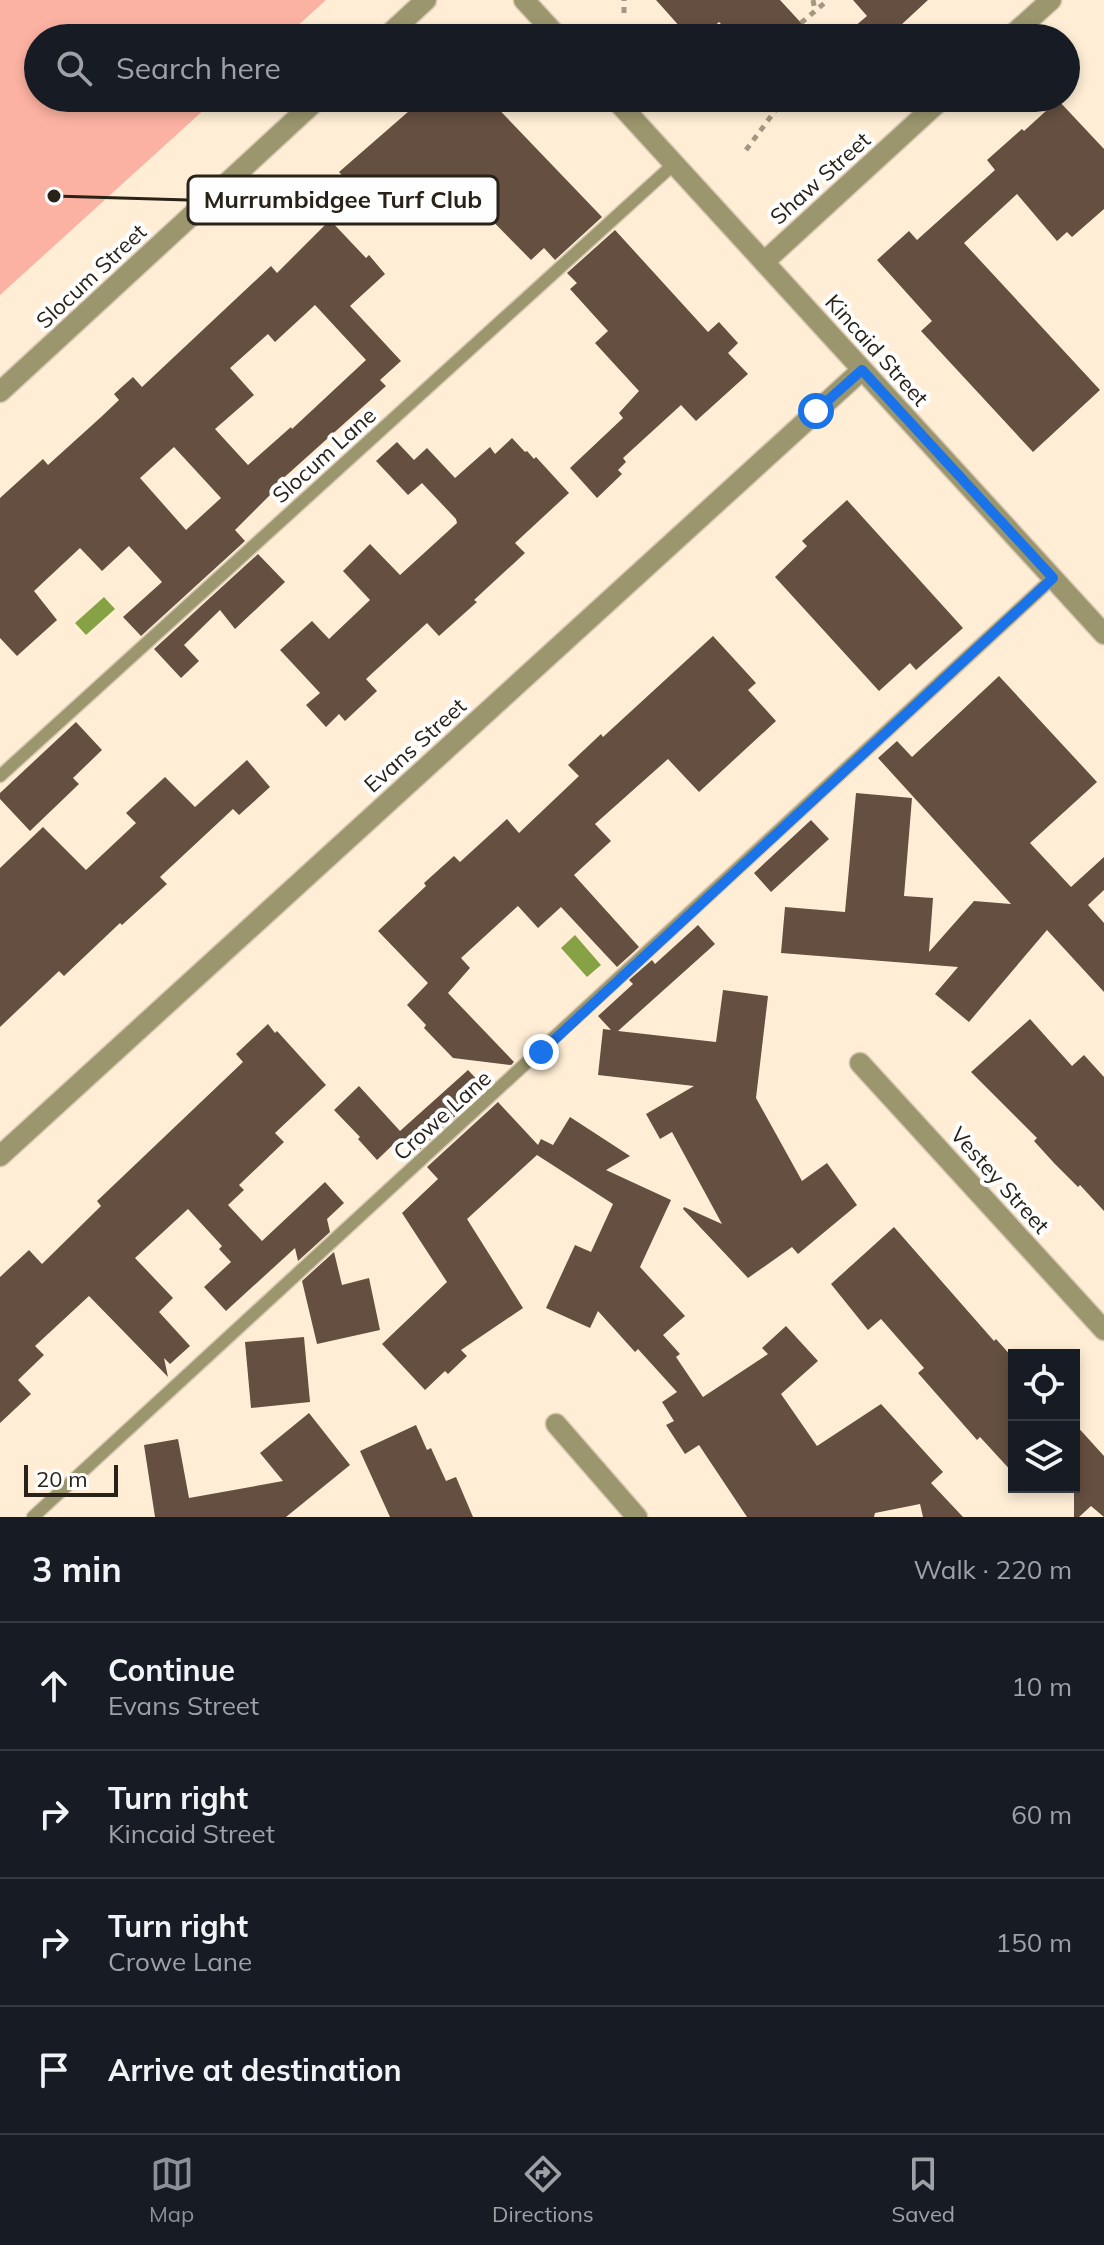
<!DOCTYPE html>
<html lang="en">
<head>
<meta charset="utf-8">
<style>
  :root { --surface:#171b24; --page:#20242c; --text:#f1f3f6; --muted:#9ea1a6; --line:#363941; --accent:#8c9099 }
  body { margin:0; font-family:Mulish,sans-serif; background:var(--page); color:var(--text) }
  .controls { position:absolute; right:24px; bottom:24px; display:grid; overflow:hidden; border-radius:0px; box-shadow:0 4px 12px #0003 }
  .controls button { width:72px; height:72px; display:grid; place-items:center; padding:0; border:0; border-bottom:2px solid var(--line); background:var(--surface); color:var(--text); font:40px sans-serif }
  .scale { position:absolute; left:24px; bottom:20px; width:94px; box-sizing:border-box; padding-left:8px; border:4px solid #292219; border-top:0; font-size:22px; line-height:28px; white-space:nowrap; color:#292219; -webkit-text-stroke:6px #fefefe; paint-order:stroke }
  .stop { position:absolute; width:24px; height:24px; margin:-18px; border:6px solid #1a73e8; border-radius:50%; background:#fff }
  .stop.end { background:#1a73e8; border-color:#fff; box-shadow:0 2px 8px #0008 }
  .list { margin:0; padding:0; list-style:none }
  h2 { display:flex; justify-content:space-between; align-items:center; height:104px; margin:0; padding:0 32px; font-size:34px }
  h2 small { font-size:26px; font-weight:400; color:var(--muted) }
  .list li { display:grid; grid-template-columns:52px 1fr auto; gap:24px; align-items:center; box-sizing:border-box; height:128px; padding:0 32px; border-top:2px solid var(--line) }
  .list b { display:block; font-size:30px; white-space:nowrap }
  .list p { margin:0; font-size:26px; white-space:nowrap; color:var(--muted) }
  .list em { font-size:26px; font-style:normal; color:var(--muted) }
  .icon { flex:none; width:44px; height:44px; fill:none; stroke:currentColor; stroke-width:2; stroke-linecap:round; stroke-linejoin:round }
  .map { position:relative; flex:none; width:1104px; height:1517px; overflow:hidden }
  .search { position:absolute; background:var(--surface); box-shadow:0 4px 12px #0003; left:24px; right:24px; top:24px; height:88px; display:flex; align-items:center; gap:20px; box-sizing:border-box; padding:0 28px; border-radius:44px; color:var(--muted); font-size:30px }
  .sheet { height:616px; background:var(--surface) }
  nav { display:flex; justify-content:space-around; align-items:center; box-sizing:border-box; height:112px; border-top:2px solid var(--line); background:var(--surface); font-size:22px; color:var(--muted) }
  nav a { display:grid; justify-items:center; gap:4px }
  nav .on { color:var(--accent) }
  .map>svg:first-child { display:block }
  .green { fill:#fcb2a2 }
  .water { fill:#87a245 }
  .building { fill:#654f40; fill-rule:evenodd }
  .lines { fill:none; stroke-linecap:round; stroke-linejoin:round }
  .lane-casing { stroke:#d8c9b3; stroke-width:15 }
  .street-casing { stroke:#d8c9b3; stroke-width:23 }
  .path { stroke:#a39784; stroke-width:5; stroke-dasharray:6 6; stroke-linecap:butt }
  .lane { stroke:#9c966e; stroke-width:12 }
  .street { stroke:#9c966e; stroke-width:20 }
  .route { stroke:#1a73e8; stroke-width:10 }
  .labels { text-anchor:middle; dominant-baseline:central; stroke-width:8; stroke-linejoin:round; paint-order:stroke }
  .street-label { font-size:22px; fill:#292219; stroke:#fefefe }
  .leader { fill:none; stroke:#292219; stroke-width:3 }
  .callout-dot { fill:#292219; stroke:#fefefe; stroke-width:3 }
  .callout { fill:#fefefe; stroke:#292219; stroke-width:3 }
  .callout-label { font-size:24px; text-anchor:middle; font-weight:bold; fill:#292219 }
</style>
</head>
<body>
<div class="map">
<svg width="1104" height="1517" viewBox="0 0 1104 1517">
  <rect width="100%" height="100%" fill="#ffeed5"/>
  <polygon class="green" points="0,0 326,0 284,38 38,38 38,98 217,98 0,295"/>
  <g class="water">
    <polygon points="104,597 115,609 86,635 75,623"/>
    <polygon points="575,935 601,965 587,977 561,948"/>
  </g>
  <g class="building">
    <polygon points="656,0 780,0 815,38 734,38 719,22 701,38 690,38"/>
    <polygon points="853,0 928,0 887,38 841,38 867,16"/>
    <polygon points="424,98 488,98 602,217 555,260 544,248 531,260 468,196 457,206 431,178 409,198 360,195 339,172"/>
    <polygon points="1058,100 1104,149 1104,209 1072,237 1067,232 1057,241 1017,194 964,243 1100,390 1033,452 921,331 932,321 877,260 909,231 917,240 995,170 987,160 1022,129 1024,131"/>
    <path d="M330,220L366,258L369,255L385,274L350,306L401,361L380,380L386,386L269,491L272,493L235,530L245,541L141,636L123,617L162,582L129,546L102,571L80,548L34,591L57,620L17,656L0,638V498L43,459L48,465L100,418L119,400L114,394L133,377L142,387L271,266L277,273ZM315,305L366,360L292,429L291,427L248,465L215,429L254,395L230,368L268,334L275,342ZM174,447L221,498L186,530L140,478Z"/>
    <polygon points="615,230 708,332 719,322 738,343 728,353 748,374 696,421 681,405 623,458 626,462 618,470 622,474 597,498 570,468 623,418 619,413 639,391 595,343 608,331 570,289 577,283 567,273"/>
    <polygon points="512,438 525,452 527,451 534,459 536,457 569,493 515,543 525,553 474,600 477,602 439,636 427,623 366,679 377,691 345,721 339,714 326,727 306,705 320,693 280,650 312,621 329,639 370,600 343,571 370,544 400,575 457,523 456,519 422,483 408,495 376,461 397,442 414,460 427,448 455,478 490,447 495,454"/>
    <polygon points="847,500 963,628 916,670 910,663 879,691 775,577 807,546 802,541"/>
    <polygon points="258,554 285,582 235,629 220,610 184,645 199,661 181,678 154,649"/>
    <polygon points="713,636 756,683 748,690 776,721 699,792 668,759 595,824 611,841 574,875 639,947 617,967 561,907 538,928 518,906 461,958 470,968 448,993 514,1062 511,1065 453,1058 424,1028 426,1025 407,1005 428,983 378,931 426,886 424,883 454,856 460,862 507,819 519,833 579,776 568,765 601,734 603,737"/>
    <polygon points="999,676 1097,782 1030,843 1071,887 1104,857 1104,890 1088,905 1104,923 1104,992 1047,930 969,1022 935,994 958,967 781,953 785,907 845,912 856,793 912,798 904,896 933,898 929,952 974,901 1011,904 878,758 897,741 912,757"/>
    <polygon points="76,722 102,750 73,778 79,784 30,831 0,799 0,793"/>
    <polygon points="247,760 270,787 239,815 233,809 160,877 167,884 122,925 120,923 64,976 59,971 0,1027 0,868 43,827 86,870 136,823 126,813 165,777 195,807"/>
    <polygon points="811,820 829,839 771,892 754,873"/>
    <polygon points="698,925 715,944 618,1031 716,1042 723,990 768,996 756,1098 802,1181 827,1163 857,1205 798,1254 792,1247 748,1278 683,1209 684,1207 722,1224 672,1132 660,1139 646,1114 694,1086 598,1075 603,1029 611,1030 598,1016 633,984 629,980 652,960 655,964"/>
    <polygon points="1030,1019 1072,1066 1084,1055 1104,1077 1104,1211 1080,1185 1078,1187 1054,1163 1034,1141 1037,1138 971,1072"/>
    <polygon points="268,1024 275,1033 277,1031 326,1085 275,1133 284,1142 239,1185 244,1190 228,1205 262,1241 325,1182 344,1203 327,1219 330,1232 298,1261 295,1248 226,1311 204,1287 231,1262 219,1249 222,1246 188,1209 135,1258 173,1298 159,1312 190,1346 170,1364 164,1358 168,1377 89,1296 35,1346 44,1355 18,1380 31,1394 0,1423 0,1277 29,1250 42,1264 101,1206 97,1201 243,1062 236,1054"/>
    <polygon points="468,1070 485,1088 415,1154 400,1138 377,1160 358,1139 360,1137 334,1110 359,1086 400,1131"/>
    <polygon points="498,1102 538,1145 541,1139 553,1145 570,1117 630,1156 606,1170 671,1200 640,1267 685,1316 663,1335 680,1354 676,1357 703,1397 768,1354 762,1348 786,1326 818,1361 781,1394 817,1446 881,1404 943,1472 931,1483 963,1517 923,1517 920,1504 875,1513 874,1517 747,1517 699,1445 685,1454 666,1425 674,1421 662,1402 677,1392 638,1349 635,1352 598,1311 590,1328 546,1308 575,1245 591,1252 613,1204 537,1155 467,1219 523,1308 461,1350 467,1356 448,1374 445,1371 425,1390 382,1344 447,1282 402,1213 438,1179 427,1167"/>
    <polygon points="894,1227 994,1341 996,1339 1014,1359 1014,1474 980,1437 977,1440 918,1373 924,1368 881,1319 868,1330 831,1284"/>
    <polygon points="334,1252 342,1285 369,1278 380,1330 317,1344 302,1281"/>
    <polygon points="304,1337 310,1402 251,1408 245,1342"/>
    <polygon points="309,1413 350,1465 286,1517 155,1517 144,1445 178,1439 189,1498 283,1481 260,1453"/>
    <polygon points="1074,1423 1104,1456 1104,1517 1091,1506 1079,1517 1074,1517"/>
    <polygon points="416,1425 427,1450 431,1448 446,1481 456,1477 473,1517 390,1517 360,1451"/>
  </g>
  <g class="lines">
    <defs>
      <g id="lane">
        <polyline points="0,776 674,164"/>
        <polyline points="33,1517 1053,578"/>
      </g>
      <g id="street">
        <polyline points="524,0 559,38"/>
        <polyline points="385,38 426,0"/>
        <polyline points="1009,38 1051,0"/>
        <polyline points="614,98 1104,634"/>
        <polyline points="764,262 943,98"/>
        <polyline points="0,392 319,98"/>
        <polyline points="860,1063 1104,1330"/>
        <polyline points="0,1156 862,370"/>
        <polyline points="556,1424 637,1517"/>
      </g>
    </defs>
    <use href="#lane" class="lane-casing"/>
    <use href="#street" class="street-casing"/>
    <g class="path">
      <polyline points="813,0 815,11"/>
      <polyline points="624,13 624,0"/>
      <polyline points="801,23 828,0"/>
      <polyline points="658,38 673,25"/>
      <polyline points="746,150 775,111"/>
    </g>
    <use href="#lane" class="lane"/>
    <use href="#street" class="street"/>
  </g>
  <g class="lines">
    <polyline class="route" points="541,1052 1053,578 862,370 816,411"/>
  </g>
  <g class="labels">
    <g class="street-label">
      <text transform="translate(820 178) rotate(-42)">Shaw Street</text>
      <text transform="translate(91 276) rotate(-43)">Slocum Street</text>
      <text transform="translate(877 350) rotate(48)">Kincaid Street</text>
      <text transform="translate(324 455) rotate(-42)">Slocum Lane</text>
      <text transform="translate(415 745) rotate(-42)">Evans Street</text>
      <text transform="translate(442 1115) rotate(-42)">Crowe Lane</text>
      <text transform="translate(1000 1180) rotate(48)">Vestey Street</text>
    </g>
  </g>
  <path class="leader" d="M54 196L188 200"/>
  <circle class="callout-dot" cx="54" cy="196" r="8"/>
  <rect class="callout" x="188" y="176" width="310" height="48" rx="8"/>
  <g class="callout-label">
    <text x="343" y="208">Murrumbidgee Turf Club</text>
  </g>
</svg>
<div class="controls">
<button><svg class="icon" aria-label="locate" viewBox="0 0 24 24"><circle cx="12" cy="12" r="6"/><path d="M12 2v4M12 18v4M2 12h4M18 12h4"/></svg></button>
<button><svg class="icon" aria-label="layers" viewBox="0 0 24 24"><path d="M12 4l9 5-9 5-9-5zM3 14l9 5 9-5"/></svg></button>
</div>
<div class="scale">20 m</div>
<div class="stop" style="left:816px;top:411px"></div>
<div class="stop end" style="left:541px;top:1052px"></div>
<div class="search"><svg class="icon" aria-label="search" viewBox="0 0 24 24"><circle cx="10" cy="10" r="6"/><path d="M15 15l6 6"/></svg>Search here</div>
</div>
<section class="sheet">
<h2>3 min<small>Walk · 220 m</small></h2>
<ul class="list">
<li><svg class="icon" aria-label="ahead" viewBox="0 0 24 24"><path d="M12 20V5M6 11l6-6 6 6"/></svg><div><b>Continue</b><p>Evans Street</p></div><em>10 m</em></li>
<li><svg class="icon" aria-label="right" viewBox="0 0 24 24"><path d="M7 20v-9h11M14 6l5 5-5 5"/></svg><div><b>Turn right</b><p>Kincaid Street</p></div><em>60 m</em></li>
<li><svg class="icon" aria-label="right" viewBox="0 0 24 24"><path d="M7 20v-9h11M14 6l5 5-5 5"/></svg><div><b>Turn right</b><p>Crowe Lane</p></div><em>150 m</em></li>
<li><svg class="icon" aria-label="arrive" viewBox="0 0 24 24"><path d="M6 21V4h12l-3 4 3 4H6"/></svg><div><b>Arrive at destination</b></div></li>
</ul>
</section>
<nav>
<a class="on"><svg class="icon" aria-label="map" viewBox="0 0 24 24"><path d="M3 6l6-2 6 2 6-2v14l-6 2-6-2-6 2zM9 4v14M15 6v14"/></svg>Map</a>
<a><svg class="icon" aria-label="directions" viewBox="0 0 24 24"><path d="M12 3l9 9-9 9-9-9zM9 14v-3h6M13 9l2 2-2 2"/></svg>Directions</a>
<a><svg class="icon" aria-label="saved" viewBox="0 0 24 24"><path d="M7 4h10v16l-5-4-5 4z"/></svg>Saved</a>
</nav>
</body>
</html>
